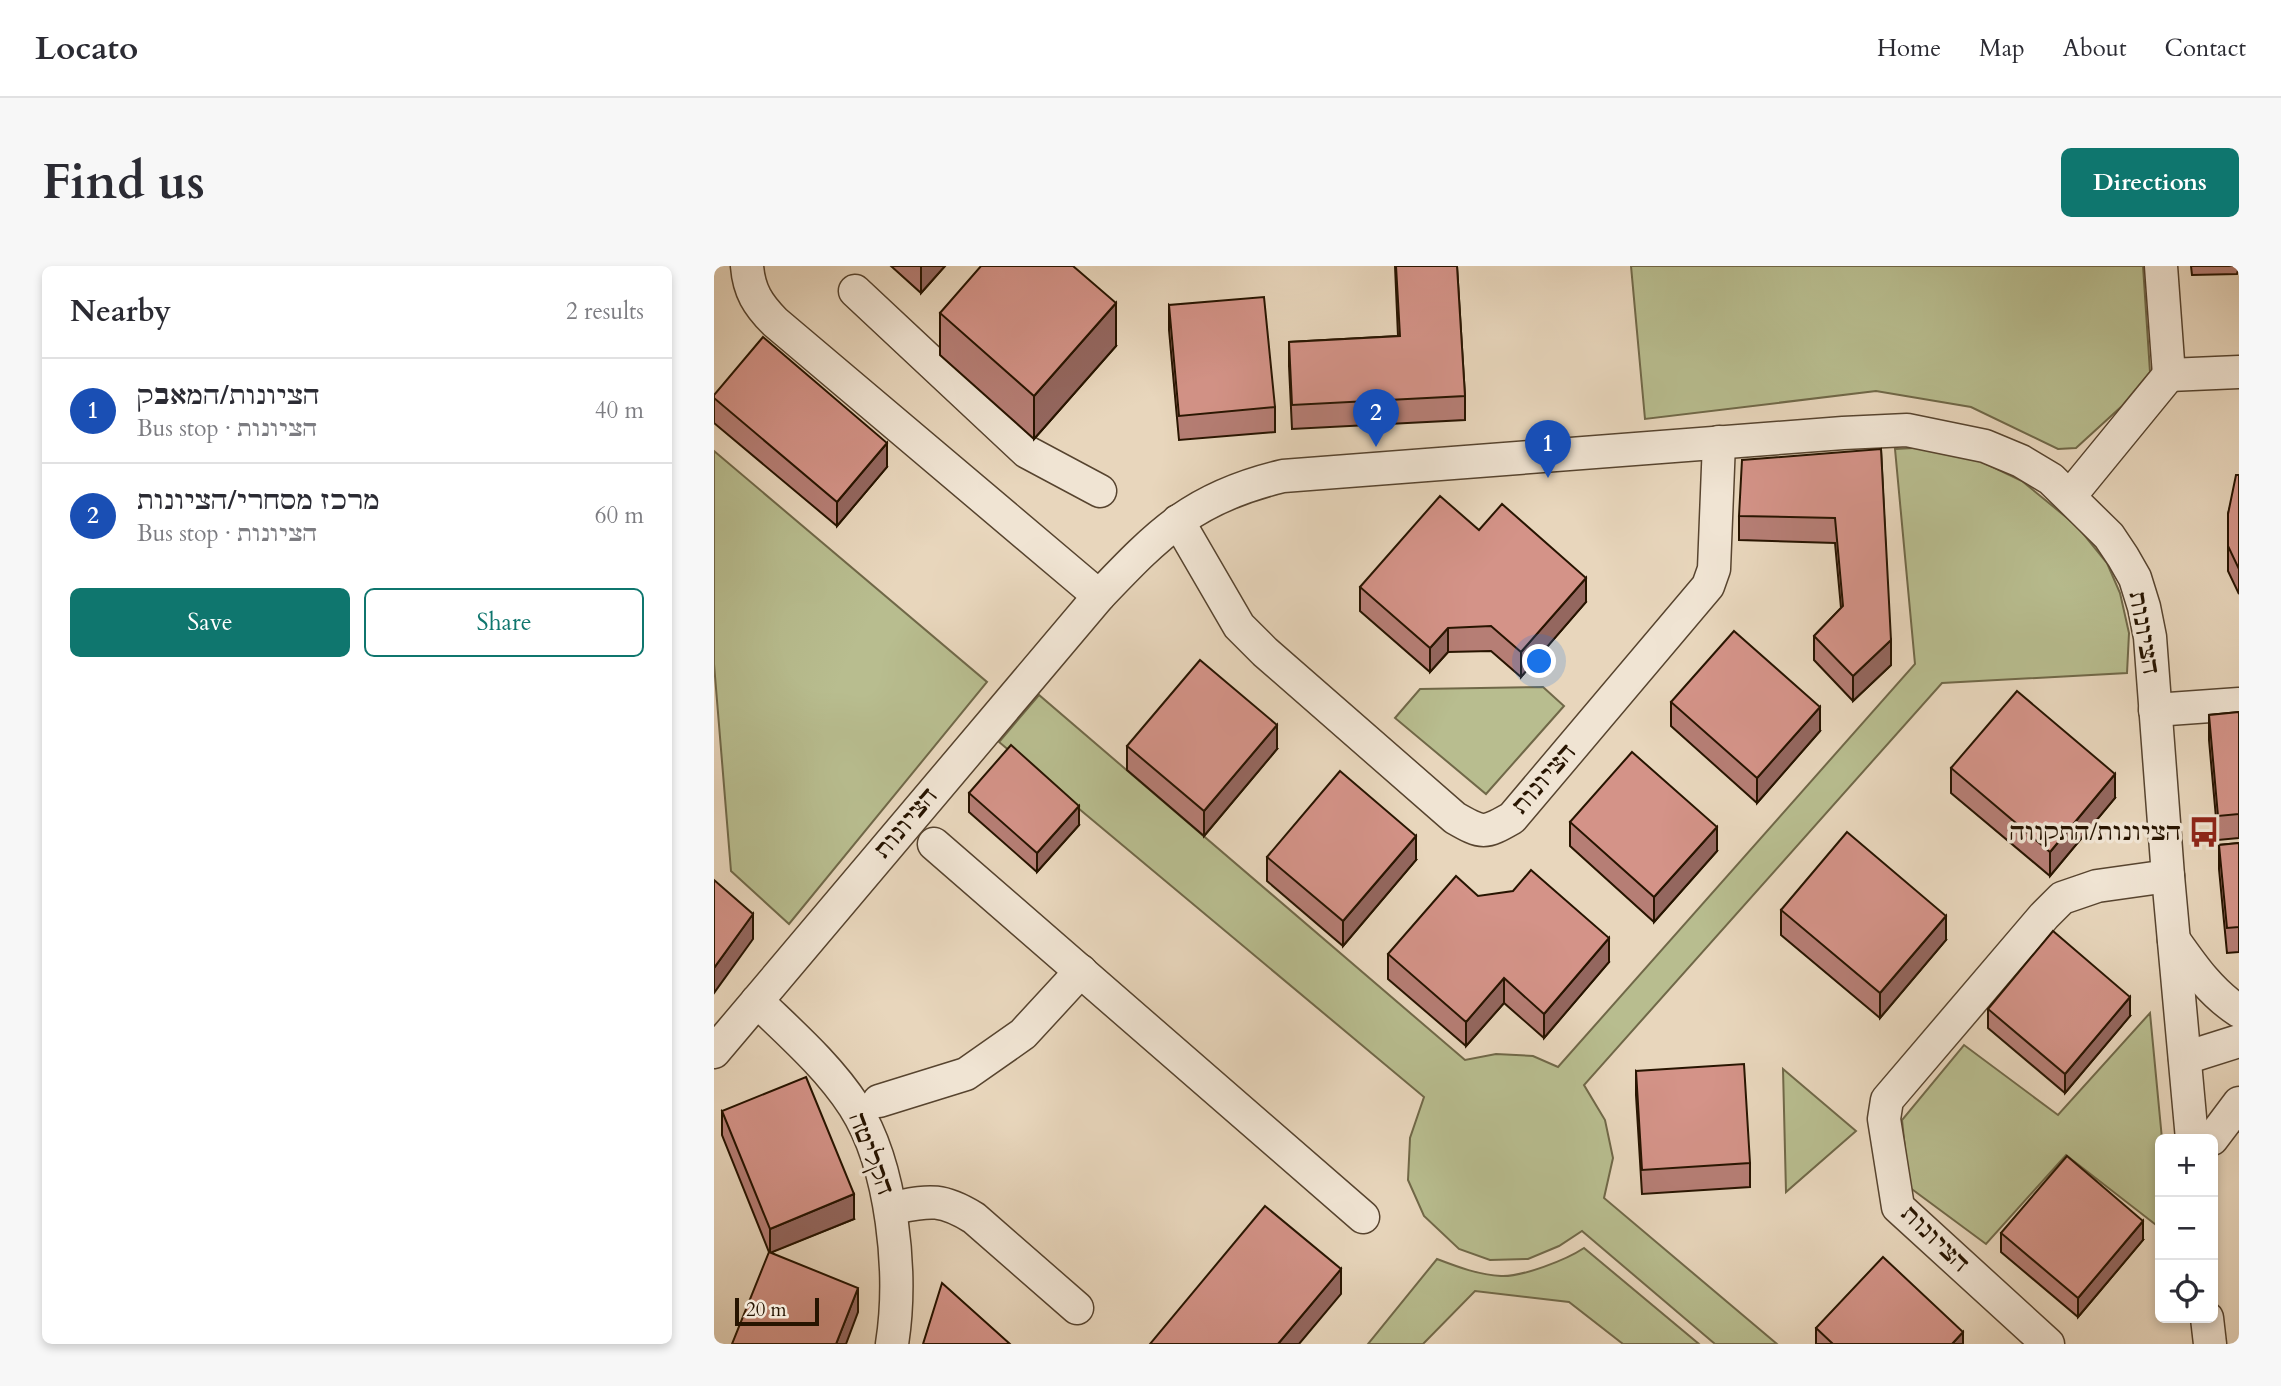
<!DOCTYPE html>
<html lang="en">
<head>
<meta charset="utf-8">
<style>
  :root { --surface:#fff; --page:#f7f7f7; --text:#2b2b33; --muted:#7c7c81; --line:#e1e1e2; --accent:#0f766e }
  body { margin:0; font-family:Cardo,"Frank Ruhl Libre",serif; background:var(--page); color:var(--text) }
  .controls { position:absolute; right:21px; bottom:21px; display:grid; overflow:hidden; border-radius:10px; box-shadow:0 4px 10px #0003 }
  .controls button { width:63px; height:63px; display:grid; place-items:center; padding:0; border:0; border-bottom:2px solid var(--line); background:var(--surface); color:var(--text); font:35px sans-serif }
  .scale { position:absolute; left:21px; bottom:18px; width:84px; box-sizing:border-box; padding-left:7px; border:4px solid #271400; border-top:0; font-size:19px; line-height:24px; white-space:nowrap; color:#271400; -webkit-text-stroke:5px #f0e4d3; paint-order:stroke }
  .you { position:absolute; left:826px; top:396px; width:24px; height:24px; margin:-18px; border:5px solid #fff; border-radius:50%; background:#1a73e8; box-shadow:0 0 0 10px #1a73e833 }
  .badge { display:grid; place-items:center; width:46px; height:46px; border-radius:50%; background:var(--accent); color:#fff; font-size:23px; font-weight:700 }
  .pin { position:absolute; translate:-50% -58px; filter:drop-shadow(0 2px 4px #0008) }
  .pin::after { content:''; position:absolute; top:37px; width:24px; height:21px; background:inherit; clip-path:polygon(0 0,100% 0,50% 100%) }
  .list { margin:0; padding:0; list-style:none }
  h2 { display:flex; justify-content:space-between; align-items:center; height:91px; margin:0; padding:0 28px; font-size:30px }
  h2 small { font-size:23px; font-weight:400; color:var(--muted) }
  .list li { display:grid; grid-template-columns:46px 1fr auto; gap:21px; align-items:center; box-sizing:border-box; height:105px; padding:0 28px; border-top:2px solid var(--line) }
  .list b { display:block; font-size:26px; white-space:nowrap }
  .list p { margin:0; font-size:23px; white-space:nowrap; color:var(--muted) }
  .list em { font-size:23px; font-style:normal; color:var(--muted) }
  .actions { display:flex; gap:14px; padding:21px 28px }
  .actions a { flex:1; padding:16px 0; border:2px solid var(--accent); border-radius:10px; text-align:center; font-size:24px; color:var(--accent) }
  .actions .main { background:var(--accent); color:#fff }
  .icon { flex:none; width:38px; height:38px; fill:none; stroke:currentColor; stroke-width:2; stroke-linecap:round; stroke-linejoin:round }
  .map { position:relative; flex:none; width:1525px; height:1078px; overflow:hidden; border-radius:10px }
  header { display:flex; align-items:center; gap:42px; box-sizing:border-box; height:98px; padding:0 35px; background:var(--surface); border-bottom:2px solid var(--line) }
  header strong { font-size:33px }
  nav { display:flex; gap:38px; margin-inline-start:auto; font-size:24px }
  .intro { display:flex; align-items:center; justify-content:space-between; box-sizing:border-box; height:168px; padding:0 42px }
  h1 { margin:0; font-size:49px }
  .button { padding:18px 32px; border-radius:10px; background:var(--accent); color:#fff; font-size:24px; font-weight:700 }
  main { display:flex; gap:42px; padding:0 42px }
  aside { flex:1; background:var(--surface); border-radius:10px; box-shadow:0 4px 10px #0003 }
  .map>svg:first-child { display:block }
  .green { fill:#b8bd8f; stroke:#706848; stroke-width:2 }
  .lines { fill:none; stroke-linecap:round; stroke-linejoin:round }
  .minor-casing { stroke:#57442f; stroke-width:35 }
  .minor { stroke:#f0e4d3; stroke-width:32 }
  .wall { fill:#b67e75; stroke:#271400; stroke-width:2 }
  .shaded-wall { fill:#94675f; stroke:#271400; stroke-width:2 }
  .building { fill:#d49388; stroke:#271400; stroke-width:2 }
  .labels { text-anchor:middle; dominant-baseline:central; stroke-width:7; stroke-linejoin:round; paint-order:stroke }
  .street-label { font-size:24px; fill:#271400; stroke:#f0e4d3 }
  .poi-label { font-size:24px; fill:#271400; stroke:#f0e4d3; text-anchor:end }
</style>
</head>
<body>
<header>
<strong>Locato</strong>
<nav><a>Home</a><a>Map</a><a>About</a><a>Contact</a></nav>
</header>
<div class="intro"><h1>Find us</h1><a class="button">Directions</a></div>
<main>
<aside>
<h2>Nearby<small>2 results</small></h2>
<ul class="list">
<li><span class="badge" style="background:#1a4fb4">1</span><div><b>הציונות/המאבק</b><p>Bus stop · הציונות</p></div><em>40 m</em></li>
<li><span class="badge" style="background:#1a4fb4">2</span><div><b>מרכז מסחרי/הציונות</b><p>Bus stop · הציונות</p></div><em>60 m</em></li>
</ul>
<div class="actions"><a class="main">Save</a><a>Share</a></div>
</aside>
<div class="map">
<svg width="1525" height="1078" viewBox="0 0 1525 1078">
  <rect width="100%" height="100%" fill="#e8d6bc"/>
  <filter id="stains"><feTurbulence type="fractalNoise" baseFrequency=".00286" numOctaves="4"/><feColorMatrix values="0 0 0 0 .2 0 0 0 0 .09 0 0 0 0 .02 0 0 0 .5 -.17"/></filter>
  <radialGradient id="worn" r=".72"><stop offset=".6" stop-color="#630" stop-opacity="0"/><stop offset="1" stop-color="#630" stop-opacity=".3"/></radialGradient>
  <g class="green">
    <polygon points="917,0 1429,0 1436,106 1408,140 1362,182 1344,183 1257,141 1162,125 931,153"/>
    <polygon points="1235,180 1308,215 1363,260 1393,297 1406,327 1415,367 1413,407 1228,417 870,819 891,854 899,892 890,932 1063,1078 1001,1078 868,965 845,980 814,993 776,994 745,983 710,950 694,914 696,872 710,831 285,476 325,429 751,794 782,788 819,790 844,801 1201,398 1181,183"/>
    <polygon points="0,185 273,416 75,658 17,605 0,398"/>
    <polygon points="829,421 850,440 772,528 681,452 706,423"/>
    <polygon points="1436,747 1448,873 1446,873 1446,962 1352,889 1272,978 1195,921 1188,854 1250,779 1344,849"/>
    <polygon points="1069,803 1142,865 1072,926"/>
    <path d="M870,982L985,1078H909L855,1036L761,1025L709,1078H654L723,993C744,1001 765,1009 787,1010C808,1011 852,994 870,982Z"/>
  </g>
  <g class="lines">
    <defs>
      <g id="minor">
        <path d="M33,0C35,25 44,39 61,56L385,330"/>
        <polyline points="1447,0 1455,109"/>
        <polyline points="141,25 313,186 386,225"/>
        <polyline points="1455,109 1525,106"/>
        <polyline points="1356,230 1455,109"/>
        <path d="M464,255L525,360L551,386L741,552C769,568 770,568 798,552L994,320L1000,303L1005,176"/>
        <polyline points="1441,444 1525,438"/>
        <polyline points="220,578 649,951"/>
        <path d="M1460,674C1479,701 1497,727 1525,745"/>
        <path d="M43,735C77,768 114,800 140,840C179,901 189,1008 178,1078"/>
        <path d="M0,786L385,330C446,266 480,231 569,210L1129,167L1193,164L1271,180L1307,195L1337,213L1395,270L1409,291L1421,312L1430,341L1436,371L1454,610L1478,873"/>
        <polyline points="1471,792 1525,775"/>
        <polyline points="165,835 252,808 309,768 367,705"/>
        <polyline points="1498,873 1525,837"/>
        <path d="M177,942C215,935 226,931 260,952L363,1042"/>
        <polyline points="1493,1052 1496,1078"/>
        <polyline points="1334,1078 1184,941 1170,853 1173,834 1330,650 1348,632 1383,620 1454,610"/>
      </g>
    </defs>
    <use href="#minor" class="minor-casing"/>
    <use href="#minor" class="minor"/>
  </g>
  <g class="wall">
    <polygon points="177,0 231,0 207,27"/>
    <polygon points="681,0 743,0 751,130 751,154 578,163 575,100 575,76 684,70"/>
    <polygon points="1477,0 1525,0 1523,8 1478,9"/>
    <polygon points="455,39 561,141 561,166 465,174 455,64"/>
    <polygon points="226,47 402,80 320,173 226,89"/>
    <polygon points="0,129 173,201 123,260 0,157"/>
    <polygon points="1167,183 1177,399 1139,435 1100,394 1100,370 1127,342 1121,277 1025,274 1025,250"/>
    <polygon points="1525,209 1525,328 1514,305 1514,248"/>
    <polygon points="765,264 872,336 807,411 777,385 734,386 716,406 646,345 646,321"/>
    <polygon points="957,436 1106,465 1043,537 957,460"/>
    <polygon points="1525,446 1525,572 1504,574 1495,474 1495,449"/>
    <polygon points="413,480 563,483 490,570 413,504"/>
    <polygon points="1237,502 1401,532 1336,610 1237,527"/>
    <polygon points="255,527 365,559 323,606 255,546"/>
    <polygon points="856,556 1003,585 940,656 856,580"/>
    <polygon points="1525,577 1525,686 1513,687 1505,603 1505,579"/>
    <polygon points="553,591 702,594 629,680 553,615"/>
    <polygon points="764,630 895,696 830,772 790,737 752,780 674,713 674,688"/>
    <polygon points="1067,644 1232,674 1166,752 1067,669"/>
    <polygon points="1274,743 1416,750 1351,827 1274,762"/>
    <polygon points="922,805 1036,897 1036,921 928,928 922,829"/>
    <polygon points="8,845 140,953 57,986 144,1046 55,986 8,869"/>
    <polygon points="1287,967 1429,974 1364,1051 1287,986"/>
    <polygon points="1102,1062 1249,1078 1102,1078"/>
  </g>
  <g class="shaded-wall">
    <polygon points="207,0 231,0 207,27"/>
    <polygon points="402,37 402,80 320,173 320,130"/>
    <polygon points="173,177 173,201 123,260 123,236"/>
    <polygon points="872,312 872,336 807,411 807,386"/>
    <polygon points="734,362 734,386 716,406 716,382"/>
    <polygon points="1177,374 1177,399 1139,435 1139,410"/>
    <polygon points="1106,441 1106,465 1043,537 1043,512"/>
    <polygon points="563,459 563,483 490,570 490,545"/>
    <polygon points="1401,508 1401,532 1336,610 1336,586"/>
    <polygon points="365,540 365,559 323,606 323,587"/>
    <polygon points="1003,561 1003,585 940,656 940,631"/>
    <polygon points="702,570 702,594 629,680 629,655"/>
    <polygon points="39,648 39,673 0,727 0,702"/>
    <polygon points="1232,650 1232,674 1166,752 1166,727"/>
    <polygon points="895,672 895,696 830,772 830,748"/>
    <polygon points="790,712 790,737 752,780 752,756"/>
    <polygon points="1416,731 1416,750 1351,827 1351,808"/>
    <polygon points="140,928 140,953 56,987 56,963"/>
    <polygon points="1429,955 1429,974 1364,1051 1364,1032"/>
    <polygon points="627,1003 627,1028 585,1078 564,1078"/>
    <polygon points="144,1022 144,1046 132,1078 122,1078"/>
    <polygon points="1249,1066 1249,1078 1238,1078"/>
  </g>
  <g class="building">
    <polygon points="267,0 359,0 402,37 320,130 226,47"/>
    <polygon points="682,0 743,0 751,130 578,139 575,76 686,70"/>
    <polygon points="550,31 561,141 465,150 455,39"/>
    <polygon points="49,71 173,177 123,236 0,132 0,129"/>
    <polygon points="1167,183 1177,374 1139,410 1100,370 1129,340 1121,252 1025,250 1028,194"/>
    <polygon points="1522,209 1525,209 1525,303 1514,280 1514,248"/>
    <polygon points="726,230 765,264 788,238 872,312 807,386 777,360 734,362 716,382 646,321"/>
    <polygon points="1020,365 1106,441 1043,512 957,436"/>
    <polygon points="486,394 563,459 490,545 413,480"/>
    <polygon points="1303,425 1401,508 1336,586 1237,502"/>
    <polygon points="1525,446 1525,548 1504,550 1495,449"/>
    <polygon points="297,479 365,540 323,587 255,527"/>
    <polygon points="918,486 1003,561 940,631 856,556"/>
    <polygon points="626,505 702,570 629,655 553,591"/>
    <polygon points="1133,566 1232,650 1166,727 1067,644"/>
    <polygon points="1525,577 1525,661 1513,662 1505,579"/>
    <polygon points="817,604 895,672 830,748 790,712 752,756 674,688 742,610 764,630 799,625"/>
    <polygon points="0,614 39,648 0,702"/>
    <polygon points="1339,665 1416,731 1351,808 1274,743"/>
    <polygon points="1030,798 1036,897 928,904 922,805"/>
    <polygon points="92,811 140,928 56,963 8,845"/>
    <polygon points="1353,890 1429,955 1364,1032 1287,967"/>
    <polygon points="551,940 627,1003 564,1078 436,1078"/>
    <polygon points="55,986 144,1022 122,1078 18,1078"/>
    <polygon points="1169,991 1249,1066 1238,1078 1119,1078 1102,1062"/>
    <polygon points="228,1017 296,1078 209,1078"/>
  </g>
  <defs>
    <symbol id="bus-bare" viewBox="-9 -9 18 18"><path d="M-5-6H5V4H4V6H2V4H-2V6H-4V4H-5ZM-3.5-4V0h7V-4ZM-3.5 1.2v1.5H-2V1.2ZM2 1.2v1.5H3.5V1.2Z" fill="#8f2418" stroke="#f0e4d3" stroke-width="2.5" paint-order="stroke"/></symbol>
  </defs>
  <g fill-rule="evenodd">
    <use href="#bus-bare" x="1468" y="544" width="44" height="44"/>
  </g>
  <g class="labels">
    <g class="street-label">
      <text transform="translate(1430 367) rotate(80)">הציונות</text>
      <text transform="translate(830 513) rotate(-49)">הציונות</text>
      <text transform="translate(192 557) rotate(-50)">הציונות</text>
      <text transform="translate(157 888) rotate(69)">הקליטה</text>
      <text transform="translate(1221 973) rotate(44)">הציונות</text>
    </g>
    <g class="poi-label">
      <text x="1467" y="566">הציונות/התקווה</text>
    </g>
  </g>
  <rect width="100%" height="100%" filter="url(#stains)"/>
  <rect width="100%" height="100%" fill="url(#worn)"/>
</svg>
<div class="controls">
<button>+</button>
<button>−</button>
<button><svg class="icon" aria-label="locate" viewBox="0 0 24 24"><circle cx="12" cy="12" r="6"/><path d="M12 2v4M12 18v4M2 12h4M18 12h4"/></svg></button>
</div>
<div class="scale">20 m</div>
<div class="you"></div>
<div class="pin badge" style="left:834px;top:212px;background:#1a4fb4">1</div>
<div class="pin badge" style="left:662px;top:181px;background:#1a4fb4">2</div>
</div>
</main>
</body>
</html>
